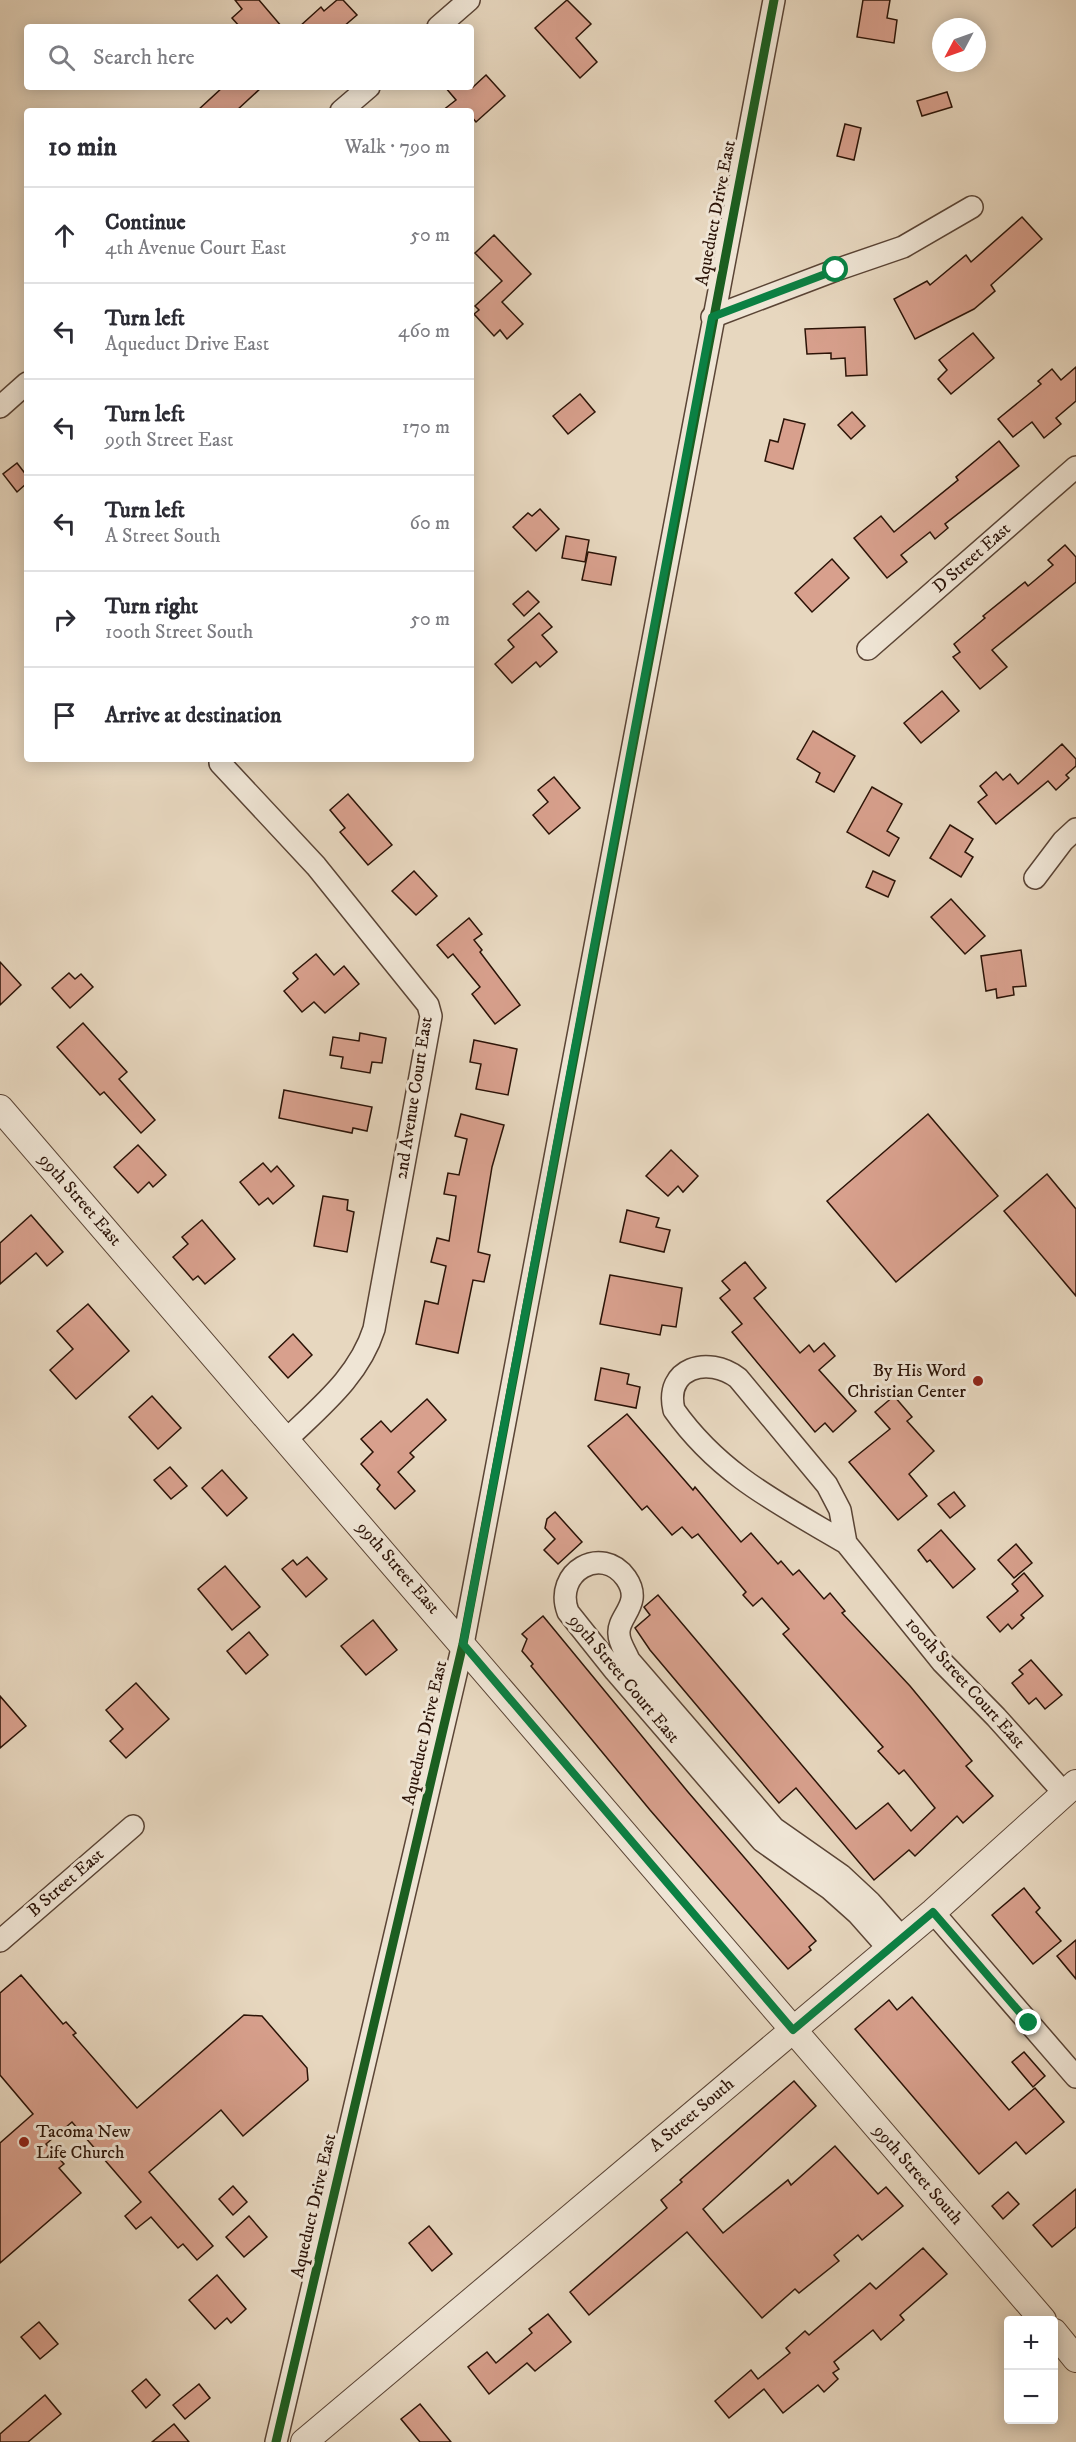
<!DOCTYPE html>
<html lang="en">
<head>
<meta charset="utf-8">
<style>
  :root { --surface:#fff; --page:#f7f7f7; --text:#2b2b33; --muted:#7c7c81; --line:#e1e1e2 }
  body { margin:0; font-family:"IM FELL DW Pica",serif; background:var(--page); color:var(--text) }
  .controls { position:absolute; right:18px; bottom:18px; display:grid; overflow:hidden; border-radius:6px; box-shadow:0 3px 15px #0003 }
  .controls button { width:54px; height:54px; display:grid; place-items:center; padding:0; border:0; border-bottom:2px solid var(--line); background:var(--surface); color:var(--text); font:30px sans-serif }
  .compass { position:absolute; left:932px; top:18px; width:54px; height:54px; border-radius:50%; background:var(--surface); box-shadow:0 3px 15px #0003; rotate:229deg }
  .stop { position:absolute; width:18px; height:18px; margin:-14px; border:4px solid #0b8043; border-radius:50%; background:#fff }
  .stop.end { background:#0b8043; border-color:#fff; box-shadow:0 2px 6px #0008 }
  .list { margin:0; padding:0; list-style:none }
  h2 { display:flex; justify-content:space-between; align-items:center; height:78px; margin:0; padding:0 24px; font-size:26px }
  h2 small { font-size:20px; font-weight:400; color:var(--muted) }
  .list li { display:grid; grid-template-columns:39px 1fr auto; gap:18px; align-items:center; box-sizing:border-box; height:96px; padding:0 24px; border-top:2px solid var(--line) }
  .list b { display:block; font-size:22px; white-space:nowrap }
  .list p { margin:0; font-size:20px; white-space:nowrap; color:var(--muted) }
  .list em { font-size:20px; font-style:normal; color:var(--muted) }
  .icon { flex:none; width:33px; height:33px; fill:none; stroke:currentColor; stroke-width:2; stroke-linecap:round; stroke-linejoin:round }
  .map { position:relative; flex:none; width:1076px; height:2442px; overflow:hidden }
  .search { position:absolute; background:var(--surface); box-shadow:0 3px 15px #0003; left:24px; top:24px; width:450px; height:66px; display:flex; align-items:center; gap:15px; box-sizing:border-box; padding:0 21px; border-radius:6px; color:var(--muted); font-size:22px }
  .panel { position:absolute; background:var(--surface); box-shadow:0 3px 15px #0003; left:24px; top:108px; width:450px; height:654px; border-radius:6px }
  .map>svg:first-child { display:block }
  .building { fill:#d8a08d; stroke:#2b1307; stroke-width:1.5 }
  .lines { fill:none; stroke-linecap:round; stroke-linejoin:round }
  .minor-casing { stroke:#5a4435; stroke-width:24 }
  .tertiary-casing { stroke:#5a4435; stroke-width:28 }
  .minor { stroke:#efe5d5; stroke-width:21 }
  .tertiary { stroke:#efe5d5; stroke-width:26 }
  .cycleway-casing { stroke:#efe5d5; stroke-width:13 }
  .cycleway { stroke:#1b5e20; stroke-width:9 }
  .route { stroke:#0b8043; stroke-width:8 }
  .poi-dot { fill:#8f2418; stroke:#efe5d5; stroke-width:2 }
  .labels { text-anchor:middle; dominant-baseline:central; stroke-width:6; stroke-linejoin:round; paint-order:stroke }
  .street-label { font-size:18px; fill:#2b1307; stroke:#efe5d5 }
  .poi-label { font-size:18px; fill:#2b1307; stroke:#efe5d5; text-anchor:end }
</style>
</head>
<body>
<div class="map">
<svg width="1076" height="2442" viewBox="0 0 1076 2442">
  <rect width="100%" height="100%" fill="#e7d7bf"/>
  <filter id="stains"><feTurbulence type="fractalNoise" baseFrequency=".00333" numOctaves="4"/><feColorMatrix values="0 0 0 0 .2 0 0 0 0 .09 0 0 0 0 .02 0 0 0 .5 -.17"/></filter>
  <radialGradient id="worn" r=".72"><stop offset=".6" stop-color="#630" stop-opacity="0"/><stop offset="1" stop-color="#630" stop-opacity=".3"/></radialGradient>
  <g class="building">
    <polygon points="235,0 259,0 282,27 240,27 232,18 242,9"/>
    <polygon points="337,0 343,0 357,15 343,27 299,27 321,7 324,11"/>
    <polygon points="567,0 591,24 576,38 597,62 580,78 535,28"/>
    <polygon points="863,0 890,0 887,18 897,20 894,43 857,37"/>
    <polygon points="486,75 505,96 476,122 471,116 471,111 442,111 456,100 445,87 473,87"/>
    <polygon points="223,87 262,87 236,111 197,111"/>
    <polygon points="947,92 952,107 922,116 917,101"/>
    <polygon points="845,124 861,128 854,160 837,156"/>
    <polygon points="1022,217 1042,239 991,285 995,291 974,309 915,339 894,299 927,281 930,285 966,255 971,262"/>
    <polygon points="494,235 531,274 502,302 523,324 507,339 500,330 494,336 474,314 479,310 475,306 502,281 475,253"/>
    <polygon points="865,327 867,375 846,376 845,358 831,359 831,353 807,354 805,329"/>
    <polygon points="973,333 994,358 951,394 938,379 947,370 939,360"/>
    <polygon points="1076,367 1076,401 1056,418 1061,424 1044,438 1032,422 1013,437 998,419 1041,384 1038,381 1052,369 1061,380"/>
    <polygon points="580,394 595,412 568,434 553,416"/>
    <polygon points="852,412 865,426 851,439 838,425"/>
    <polygon points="784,419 805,424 793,469 765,461 770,440 778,442"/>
    <polygon points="999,441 1019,466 945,524 948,528 935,539 930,532 901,555 907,562 887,578 854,538 881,516 894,532 958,480 956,477"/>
    <polygon points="17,463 27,476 27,483 17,492 3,474"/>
    <polygon points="540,509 559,529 536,551 513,527 528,513 532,516"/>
    <polygon points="566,536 589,540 585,562 562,558"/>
    <polygon points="1065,545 1076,557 1076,582 992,650 1007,667 980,689 953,657 960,652 954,644 985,618 983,616 1025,582 1028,586 1053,565 1048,560"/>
    <polygon points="588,552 616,557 611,585 582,580"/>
    <polygon points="832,559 849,578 812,612 795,593"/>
    <polygon points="528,591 539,602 524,616 513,604"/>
    <polygon points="539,613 552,627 542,635 557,652 540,667 536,662 512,683 495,664 514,647 508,640"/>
    <polygon points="942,691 959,711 921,743 904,723"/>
    <polygon points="813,731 855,756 834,792 816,782 820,773 797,759"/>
    <polygon points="1062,744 1076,759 1076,766 1066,775 1069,778 1056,790 1048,781 996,824 978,802 987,795 980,786 996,772 1003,780 1010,774 1018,784"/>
    <polygon points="554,777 580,808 549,834 533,815 548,802 538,790"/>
    <polygon points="872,787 902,804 887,831 899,838 889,856 847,832"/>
    <polygon points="348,794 392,845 368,865 340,832 345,828 330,810"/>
    <polygon points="950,825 973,839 965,852 973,857 961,877 930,858"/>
    <polygon points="414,871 437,896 416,915 392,891"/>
    <polygon points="873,871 895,881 888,897 866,887"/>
    <polygon points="951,899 985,936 965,954 931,917"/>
    <polygon points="469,918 482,934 474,940 482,950 480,952 520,1005 495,1024 472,994 480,987 453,954 448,958 437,945"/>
    <polygon points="1021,950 1026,986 1013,987 1014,995 997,998 996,989 986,991 981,956"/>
    <polygon points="316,954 334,975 344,966 359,984 325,1013 314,1002 302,1012 284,991 298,979 293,973"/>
    <polygon points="0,962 21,985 0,1005"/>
    <polygon points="69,973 75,979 81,974 93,987 70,1008 52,988"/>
    <polygon points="83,1023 127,1072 119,1079 155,1120 141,1133 104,1092 100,1095 57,1047"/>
    <polygon points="360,1033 386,1038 382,1063 372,1062 370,1073 341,1068 343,1057 330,1055 333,1037 359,1041"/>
    <polygon points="474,1040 517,1049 508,1095 476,1089 481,1064 470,1062"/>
    <polygon points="284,1090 372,1107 367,1131 353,1128 352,1133 279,1118"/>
    <polygon points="461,1114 504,1125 492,1167 478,1252 490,1255 484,1282 473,1280 458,1353 416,1344 425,1301 438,1304 446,1266 431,1262 437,1238 449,1241 456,1196 444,1194 448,1173 459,1175 467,1139 455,1136"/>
    <polygon points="928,1114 998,1196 896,1282 827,1201"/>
    <polygon points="138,1145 166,1175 153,1187 149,1182 138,1193 114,1167"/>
    <polygon points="671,1150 698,1176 683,1192 678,1186 668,1196 646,1176"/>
    <polygon points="263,1163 271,1172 277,1166 294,1186 273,1204 268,1198 259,1205 240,1182"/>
    <polygon points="1047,1174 1076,1209 1076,1296 1004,1211"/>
    <polygon points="323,1196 348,1200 347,1210 354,1212 347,1252 314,1246"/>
    <polygon points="627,1210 659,1218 656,1227 670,1230 664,1252 620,1242"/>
    <polygon points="31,1215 63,1252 47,1266 36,1253 0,1284 0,1243"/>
    <polygon points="202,1220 235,1259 205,1284 198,1276 193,1280 173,1257 188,1244 182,1237"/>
    <polygon points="745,1262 766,1288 754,1298 800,1353 809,1345 814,1352 824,1343 835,1356 819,1370 856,1411 833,1432 825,1423 815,1432 732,1332 742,1324 720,1298 730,1290 722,1281"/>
    <polygon points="610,1275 682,1288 676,1327 662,1325 660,1335 600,1324"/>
    <polygon points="88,1304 129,1351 76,1399 50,1370 73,1349 57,1331"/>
    <polygon points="293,1334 312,1355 288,1378 269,1357"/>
    <polygon points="601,1368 629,1374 627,1384 640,1387 636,1408 595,1400"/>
    <polygon points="152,1396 181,1428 158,1449 129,1417"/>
    <polygon points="894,1396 912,1417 907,1421 934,1451 909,1474 927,1496 898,1520 849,1462 890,1429 875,1412"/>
    <polygon points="427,1399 446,1420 410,1453 414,1457 398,1472 415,1491 395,1509 377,1489 380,1485 361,1464 373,1452 361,1439 381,1421 391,1432"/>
    <polygon points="627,1414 693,1490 695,1487 741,1542 751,1533 778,1564 781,1561 793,1575 799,1570 824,1599 830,1593 845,1611 842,1613 910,1686 972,1761 966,1766 993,1796 963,1823 957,1816 915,1856 909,1850 874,1880 796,1788 779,1803 650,1650 635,1628 650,1615 644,1607 658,1595 856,1829 888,1803 911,1831 935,1808 904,1770 899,1774 878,1751 883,1747 783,1634 789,1629 762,1598 753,1606 743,1595 746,1592 698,1534 692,1538 682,1527 672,1535 647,1506 642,1510 588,1446"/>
    <polygon points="170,1467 187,1486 171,1499 154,1480"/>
    <polygon points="222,1470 247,1498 227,1516 202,1488"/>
    <polygon points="954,1492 965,1506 950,1518 938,1504"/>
    <polygon points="555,1512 582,1542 558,1564 544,1550 555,1539 545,1528 547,1519"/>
    <polygon points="941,1530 975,1569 953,1588 930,1560 927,1562 918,1550"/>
    <polygon points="1016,1544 1032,1563 1014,1578 998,1560"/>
    <polygon points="307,1557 327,1579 306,1597 282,1569 293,1560 297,1565"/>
    <polygon points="225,1566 260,1607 232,1630 198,1589"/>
    <polygon points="1024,1573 1043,1596 1021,1615 1024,1618 1012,1629 1008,1624 1000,1632 987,1617 1018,1591 1012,1584"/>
    <polygon points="543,1616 688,1792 816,1941 809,1947 811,1950 788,1969 650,1810 531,1666 533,1664 522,1651 527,1639 522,1634"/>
    <polygon points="373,1620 397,1650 366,1675 341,1646"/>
    <polygon points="249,1632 268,1655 246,1674 227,1651"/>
    <polygon points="1031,1660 1062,1695 1045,1709 1036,1698 1029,1704 1012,1683 1023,1674 1019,1670"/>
    <polygon points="136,1683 169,1719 126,1758 110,1741 123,1729 106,1710"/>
    <polygon points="0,1696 26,1726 0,1748"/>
    <polygon points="1024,1888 1040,1908 1036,1912 1061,1941 1033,1964 992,1915"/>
    <polygon points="1076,1940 1076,1979 1057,1956"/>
    <polygon points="21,1975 63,2024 66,2022 76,2033 73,2035 137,2108 244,2015 262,2016 307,2068 308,2080 243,2136 221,2110 149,2172 213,2246 197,2260 183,2244 178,2248 151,2217 136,2229 125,2216 141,2202 72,2122 46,2144 64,2164 59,2168 81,2193 0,2263 0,2143 33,2114 0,2075 0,1993"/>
    <polygon points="912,1997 1009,2110 1035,2088 1064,2122 1026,2154 1016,2142 979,2174 855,2029 889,2000 897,2010"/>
    <polygon points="1024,2052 1045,2076 1033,2087 1012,2062"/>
    <polygon points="794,2081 816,2106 703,2209 723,2233 788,2180 791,2185 835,2146 878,2194 886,2187 903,2206 862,2240 858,2235 834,2255 839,2261 799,2293 795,2289 762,2318 687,2232 589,2315 570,2292 667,2208 661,2200 682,2182 680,2180"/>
    <polygon points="233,2186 247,2202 233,2215 219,2199"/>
    <polygon points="1076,2189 1076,2227 1052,2247 1033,2225"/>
    <polygon points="1008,2192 1019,2204 1003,2219 992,2206"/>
    <polygon points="249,2216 267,2237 244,2257 226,2237"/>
    <polygon points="429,2226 452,2254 432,2271 409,2243"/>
    <polygon points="923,2248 947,2274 900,2315 904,2320 881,2340 873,2330 834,2362 839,2369 833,2373 838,2379 824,2392 818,2385 783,2413 764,2389 729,2418 715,2401 751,2370 758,2379 790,2353 786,2348 805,2331 809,2335 870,2283 876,2289"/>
    <polygon points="217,2275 246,2309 231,2323 227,2318 215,2329 189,2300"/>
    <polygon points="548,2314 571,2342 535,2371 527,2363 489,2394 468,2367 487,2352 496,2363 532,2333 529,2329"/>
    <polygon points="39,2322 58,2344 40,2359 21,2337"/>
    <polygon points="146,2379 160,2395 146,2408 132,2391"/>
    <polygon points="199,2384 210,2398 185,2419 173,2405"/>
    <polygon points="45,2395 61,2414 28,2442 0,2442 0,2434"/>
    <polygon points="420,2404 451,2442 420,2442 401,2419"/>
    <polygon points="174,2424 189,2442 152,2442"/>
  </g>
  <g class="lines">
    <defs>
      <g id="minor">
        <polyline points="438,27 469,0"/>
        <polyline points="341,111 369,87"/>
        <polyline points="712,317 836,270 903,247 972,207"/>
        <polyline points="0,407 27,383"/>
        <polyline points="868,649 1076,467"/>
        <path d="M220,763L316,866L428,1005L431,1016L374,1329C359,1376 321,1406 287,1439"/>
        <polyline points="1035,878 1063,841 1076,829"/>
        <path d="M846,1543C780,1504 720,1475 674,1410C664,1368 708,1355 738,1378L827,1485L840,1510L846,1543L942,1662L996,1717L1064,1793"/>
        <polyline points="933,1912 1076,2077"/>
        <polyline points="0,1941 133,1826"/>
        <path d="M889,1949L858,1914L830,1889L762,1841L615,1671L568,1612C553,1572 602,1544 626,1578C644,1604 617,1616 619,1634C619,1643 626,1652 629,1660L774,1828L841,1875L870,1902L902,1938"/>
        <polyline points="276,2442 463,1644 774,0"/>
      </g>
      <g id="tertiary">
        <polyline points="0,1108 1043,2320"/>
        <polyline points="1054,2332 1076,2359"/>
        <polyline points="304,2442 933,1912 1076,1783"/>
      </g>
    </defs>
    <use href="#minor" class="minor-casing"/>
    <use href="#tertiary" class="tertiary-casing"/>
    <use href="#minor" class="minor"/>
    <use href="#tertiary" class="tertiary"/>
    <defs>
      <polyline id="cycleway" points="276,2442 463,1644 774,0"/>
    </defs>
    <use href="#cycleway" class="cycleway-casing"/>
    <use href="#cycleway" class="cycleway"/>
  </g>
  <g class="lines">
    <polyline class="route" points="836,270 712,317 463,1644 793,2030 933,1912 1029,2023"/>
  </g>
  <g class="poi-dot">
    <circle cx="978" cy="1381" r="6"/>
    <circle cx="24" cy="2142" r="6"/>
  </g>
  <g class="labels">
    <g class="street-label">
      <text transform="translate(716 213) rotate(-79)">Aqueduct Drive East</text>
      <text transform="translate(972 558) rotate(-41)">D Street East</text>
      <text transform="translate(414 1098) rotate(-81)">2nd Avenue Court East</text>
      <text transform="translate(80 1200) rotate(49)">99th Street East</text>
      <text transform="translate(398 1568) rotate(49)">99th Street East</text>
      <text transform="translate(624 1679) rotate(50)">99th Street Court East</text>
      <text transform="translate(965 1683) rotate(48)">100th Street Court East</text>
      <text transform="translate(425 1733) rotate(-77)">Aqueduct Drive East</text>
      <text transform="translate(66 1883) rotate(-41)">B Street East</text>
      <text transform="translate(692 2115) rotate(-40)">A Street South</text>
      <text transform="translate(918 2175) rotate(49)">99th Street South</text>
      <text transform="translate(314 2206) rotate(-77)">Aqueduct Drive East</text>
    </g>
    <g class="poi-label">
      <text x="966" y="1371">By His Word<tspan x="966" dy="21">Christian Center</tspan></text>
      <text x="36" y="2132" text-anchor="start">Tacoma New<tspan x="36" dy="21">Life Church</tspan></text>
    </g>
  </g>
  <rect width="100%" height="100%" filter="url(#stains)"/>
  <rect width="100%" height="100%" fill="url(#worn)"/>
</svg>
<div class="controls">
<button>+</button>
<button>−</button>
</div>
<svg class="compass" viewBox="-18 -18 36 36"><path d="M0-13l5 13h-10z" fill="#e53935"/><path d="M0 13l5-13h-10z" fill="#7c7c81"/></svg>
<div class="stop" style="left:836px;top:270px"></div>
<div class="stop end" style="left:1029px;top:2023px"></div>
<div class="search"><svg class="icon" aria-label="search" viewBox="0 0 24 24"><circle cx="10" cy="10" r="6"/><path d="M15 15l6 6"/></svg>Search here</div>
<section class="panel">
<h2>10 min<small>Walk · 790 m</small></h2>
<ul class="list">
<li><svg class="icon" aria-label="ahead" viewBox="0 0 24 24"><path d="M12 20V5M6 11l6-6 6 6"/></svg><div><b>Continue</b><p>4th Avenue Court East</p></div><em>50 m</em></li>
<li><svg class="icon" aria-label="left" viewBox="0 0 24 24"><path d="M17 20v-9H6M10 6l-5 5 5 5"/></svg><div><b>Turn left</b><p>Aqueduct Drive East</p></div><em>460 m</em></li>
<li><svg class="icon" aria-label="left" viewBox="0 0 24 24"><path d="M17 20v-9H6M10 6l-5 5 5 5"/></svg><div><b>Turn left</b><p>99th Street East</p></div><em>170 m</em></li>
<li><svg class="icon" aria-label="left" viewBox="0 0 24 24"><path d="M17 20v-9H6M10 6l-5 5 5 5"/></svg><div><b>Turn left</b><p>A Street South</p></div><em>60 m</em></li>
<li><svg class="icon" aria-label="right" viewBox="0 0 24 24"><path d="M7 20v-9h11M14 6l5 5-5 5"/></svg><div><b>Turn right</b><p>100th Street South</p></div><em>50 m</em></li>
<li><svg class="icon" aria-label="arrive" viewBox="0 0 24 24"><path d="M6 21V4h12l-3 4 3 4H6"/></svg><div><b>Arrive at destination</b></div></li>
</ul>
</section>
</div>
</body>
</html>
